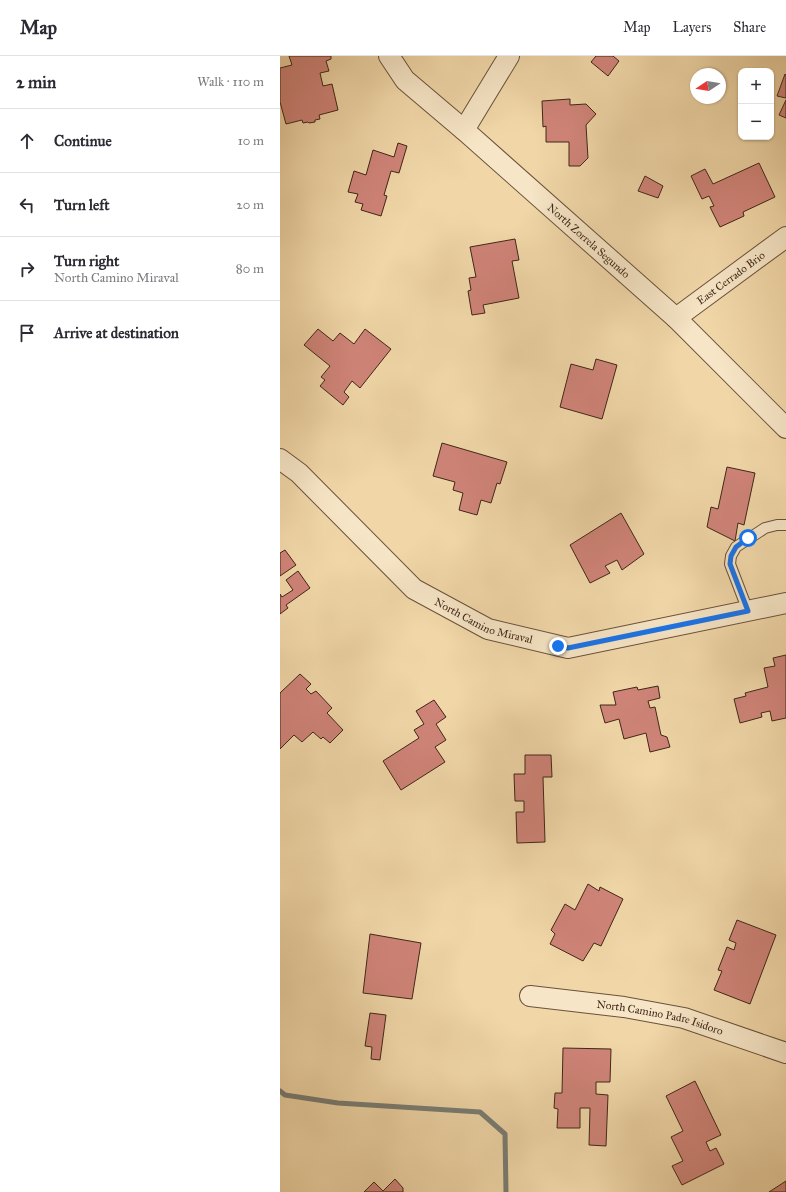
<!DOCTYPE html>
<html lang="en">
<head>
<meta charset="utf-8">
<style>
  :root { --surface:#fff; --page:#f2f2f3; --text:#2b2b33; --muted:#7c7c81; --line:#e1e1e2 }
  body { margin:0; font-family:"IM FELL Great Primer",serif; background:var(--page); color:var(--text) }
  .controls { position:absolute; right:12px; top:12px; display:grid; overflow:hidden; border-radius:8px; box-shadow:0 1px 3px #0004 }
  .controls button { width:36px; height:36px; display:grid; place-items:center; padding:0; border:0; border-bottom:1px solid var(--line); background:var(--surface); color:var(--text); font:20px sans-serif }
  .compass { position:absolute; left:410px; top:12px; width:36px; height:36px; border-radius:50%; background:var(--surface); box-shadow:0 1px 3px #0004; rotate:258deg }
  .stop { position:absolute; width:12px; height:12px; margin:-9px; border:3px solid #1a73e8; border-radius:50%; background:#fff }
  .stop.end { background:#1a73e8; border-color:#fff; box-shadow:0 1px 4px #0008 }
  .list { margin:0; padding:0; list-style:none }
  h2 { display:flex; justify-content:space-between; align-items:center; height:52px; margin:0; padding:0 16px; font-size:17px }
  h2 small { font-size:13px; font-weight:400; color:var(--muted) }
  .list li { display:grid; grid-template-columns:26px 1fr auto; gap:12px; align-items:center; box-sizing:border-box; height:64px; padding:0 16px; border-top:1px solid var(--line) }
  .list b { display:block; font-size:15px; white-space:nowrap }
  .list p { margin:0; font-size:13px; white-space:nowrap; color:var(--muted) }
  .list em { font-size:13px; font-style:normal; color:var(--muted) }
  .icon { flex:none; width:22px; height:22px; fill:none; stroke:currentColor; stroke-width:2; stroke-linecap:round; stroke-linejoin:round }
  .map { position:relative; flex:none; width:506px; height:1136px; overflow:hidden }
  header { display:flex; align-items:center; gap:24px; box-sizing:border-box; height:56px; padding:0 20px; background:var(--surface); border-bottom:1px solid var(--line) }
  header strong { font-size:19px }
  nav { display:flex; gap:22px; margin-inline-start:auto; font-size:14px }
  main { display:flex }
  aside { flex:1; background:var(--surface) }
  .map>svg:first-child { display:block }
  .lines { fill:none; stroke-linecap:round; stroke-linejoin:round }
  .stream { stroke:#787d74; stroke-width:5 }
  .building { fill:#d08479; stroke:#3e2617 }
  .service-casing { stroke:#6b523b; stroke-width:12 }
  .minor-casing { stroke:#6b523b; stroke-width:22 }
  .service { stroke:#f6e5c6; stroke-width:10 }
  .minor { stroke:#f6e5c6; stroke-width:20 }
  .route { stroke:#1a73e8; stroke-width:5 }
  .labels { text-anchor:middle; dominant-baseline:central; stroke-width:3.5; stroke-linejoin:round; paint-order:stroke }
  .street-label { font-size:11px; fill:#3e2617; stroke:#f6e5c6 }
</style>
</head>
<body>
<header>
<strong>Map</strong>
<nav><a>Map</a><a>Layers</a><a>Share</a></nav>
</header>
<main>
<aside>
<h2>2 min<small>Walk · 110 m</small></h2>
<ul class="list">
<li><svg class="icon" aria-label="ahead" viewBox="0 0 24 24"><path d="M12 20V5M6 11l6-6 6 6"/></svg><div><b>Continue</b></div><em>10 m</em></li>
<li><svg class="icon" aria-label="left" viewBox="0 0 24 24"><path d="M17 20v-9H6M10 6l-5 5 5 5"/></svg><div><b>Turn left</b></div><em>20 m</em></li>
<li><svg class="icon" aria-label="right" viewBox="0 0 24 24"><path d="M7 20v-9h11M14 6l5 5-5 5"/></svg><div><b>Turn right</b><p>North Camino Miraval</p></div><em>80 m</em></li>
<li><svg class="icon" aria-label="arrive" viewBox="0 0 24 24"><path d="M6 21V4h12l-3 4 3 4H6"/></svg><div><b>Arrive at destination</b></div></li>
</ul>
</aside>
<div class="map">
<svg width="506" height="1136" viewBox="0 0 506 1136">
  <rect width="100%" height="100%" fill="#f1d7a8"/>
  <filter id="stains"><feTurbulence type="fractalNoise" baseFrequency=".005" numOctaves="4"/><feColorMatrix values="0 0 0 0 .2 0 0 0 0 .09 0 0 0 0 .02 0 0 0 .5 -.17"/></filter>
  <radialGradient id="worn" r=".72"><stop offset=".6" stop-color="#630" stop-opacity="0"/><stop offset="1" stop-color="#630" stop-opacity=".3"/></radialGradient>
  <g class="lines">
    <polyline class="stream" points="0,1035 5,1039 58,1047 200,1056 225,1078 226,1136"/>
  </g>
  <g class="building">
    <polygon points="9,0 51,0 51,3 46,5 49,15 40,17 43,30 52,28 58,54 39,59 40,63 35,64 35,66 29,67 28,66 23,67 22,64 6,68 0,46 0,12 12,9"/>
    <polygon points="316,0 333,0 339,5 328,20 311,6"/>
    <polygon points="505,18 506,19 506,42 497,40"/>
    <polygon points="290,43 290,49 306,48 316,58 306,69 308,102 300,110 289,110 289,86 266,86 266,70 263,71 262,45"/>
    <polygon points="506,44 506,62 499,59"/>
    <polygon points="118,87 127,90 119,117 111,115 104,139 107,140 101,160 81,154 83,148 75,146 78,138 68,136 74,115 86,119 93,94 114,101"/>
    <polygon points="479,107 495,141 463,156 464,160 440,171 430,151 434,150 429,140 422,143 411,120 425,113 433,128"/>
    <polygon points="365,120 383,130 378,142 358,135"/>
    <polygon points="235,183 239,204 232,205 239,242 203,249 205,257 192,259 188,235 191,234 189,222 196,221 190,191"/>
    <polygon points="38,273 53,285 60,277 74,288 85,273 111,293 80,332 72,325 64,336 69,341 63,349 40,330 45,324 41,321 50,310 24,289"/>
    <polygon points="316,303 337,309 322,363 280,351 291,308 313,314"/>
    <polygon points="162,387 227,406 220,428 217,427 211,447 201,444 197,459 179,454 183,437 173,434 175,426 153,420"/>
    <polygon points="447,411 475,417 464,469 458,467 455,485 427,471 431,451 438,453"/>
    <polygon points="341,457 364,498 342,514 337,504 325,510 330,517 310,527 290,489"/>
    <polygon points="5,494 16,509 0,520 0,497"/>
    <polygon points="18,515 30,532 6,549 8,552 0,558 0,538 2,541 13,534 6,524"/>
    <polygon points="506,599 506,662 492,665 490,655 481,657 482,661 460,667 454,643 466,640 465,637 488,631 484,612 495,610 493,602"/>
    <polygon points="20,618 31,628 26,633 31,638 36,635 52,652 47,657 63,674 50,687 43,681 41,683 33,676 22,686 14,679 0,693 0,637"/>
    <polygon points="378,630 380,642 368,645 370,652 375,651 381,679 387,681 390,691 370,696 366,677 344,683 339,663 325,667 320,649 336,649 333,636 357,631 358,634"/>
    <polygon points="154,644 166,661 156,668 166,684 155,691 165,706 121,734 103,705 139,682 134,674 144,668 136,655"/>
    <polygon points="245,699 271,699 272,721 263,721 265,786 237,787 236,756 244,756 244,745 235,745 234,718 245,718"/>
    <polygon points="308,828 319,835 320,831 343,843 321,890 314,887 303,905 270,888 275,878 271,874 285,848 295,854"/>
    <polygon points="457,864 496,879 470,948 434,934 442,915 438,914 447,891 454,894 456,887 449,884"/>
    <polygon points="90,878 141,887 132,943 83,937"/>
    <polygon points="90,957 106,959 100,1004 91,1003 92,991 85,990"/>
    <polygon points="283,992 331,993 330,1026 316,1026 316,1038 328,1039 326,1090 309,1089 310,1052 300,1052 300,1072 277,1072 278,1053 274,1052 275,1037 282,1037"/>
    <polygon points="415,1025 441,1079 426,1086 430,1095 436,1092 444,1108 402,1129 392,1110 403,1105 391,1081 403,1075 386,1040"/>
    <polygon points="115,1123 123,1132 123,1136 84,1136 94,1126 103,1135"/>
    <polygon points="506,1125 506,1136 489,1136"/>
  </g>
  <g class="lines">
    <defs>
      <polyline id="service" points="468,555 450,508 451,500 456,491 485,472 497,469 506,469"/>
      <g id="minor">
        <path id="s1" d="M109,0L125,24L184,74L396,262L506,372"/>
        <polyline points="184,74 229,0"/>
        <path id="s2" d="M396,262L506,181"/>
        <path id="s3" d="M0,403L19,417L134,533L208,573L288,592L506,547"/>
        <path id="s4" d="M250,940L344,951L404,962L506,997"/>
      </g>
    </defs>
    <use href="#service" class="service-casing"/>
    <use href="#minor" class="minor-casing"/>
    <use href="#service" class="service"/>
    <use href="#minor" class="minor"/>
  </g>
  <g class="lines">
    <polyline class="route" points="278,590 288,592 468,555 450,508 451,500 456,491 468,482"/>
  </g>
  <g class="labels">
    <g class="street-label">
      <text stroke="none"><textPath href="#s1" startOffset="273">North Zorrela Segundo</textPath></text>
      <text stroke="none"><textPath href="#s2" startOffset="68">East Cerrado Brio</textPath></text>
      <text stroke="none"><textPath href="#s3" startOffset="264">North Camino Miraval</textPath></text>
      <text stroke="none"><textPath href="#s4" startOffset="132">North Camino Padre Isidoro</textPath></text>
    </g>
  </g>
  <rect width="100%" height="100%" filter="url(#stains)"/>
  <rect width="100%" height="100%" fill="url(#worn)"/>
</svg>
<div class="controls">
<button>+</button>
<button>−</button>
</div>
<svg class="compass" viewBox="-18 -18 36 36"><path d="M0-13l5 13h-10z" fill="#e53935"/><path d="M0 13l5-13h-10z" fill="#7c7c81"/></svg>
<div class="stop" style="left:468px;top:482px"></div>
<div class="stop end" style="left:278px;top:590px"></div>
</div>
</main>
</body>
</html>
